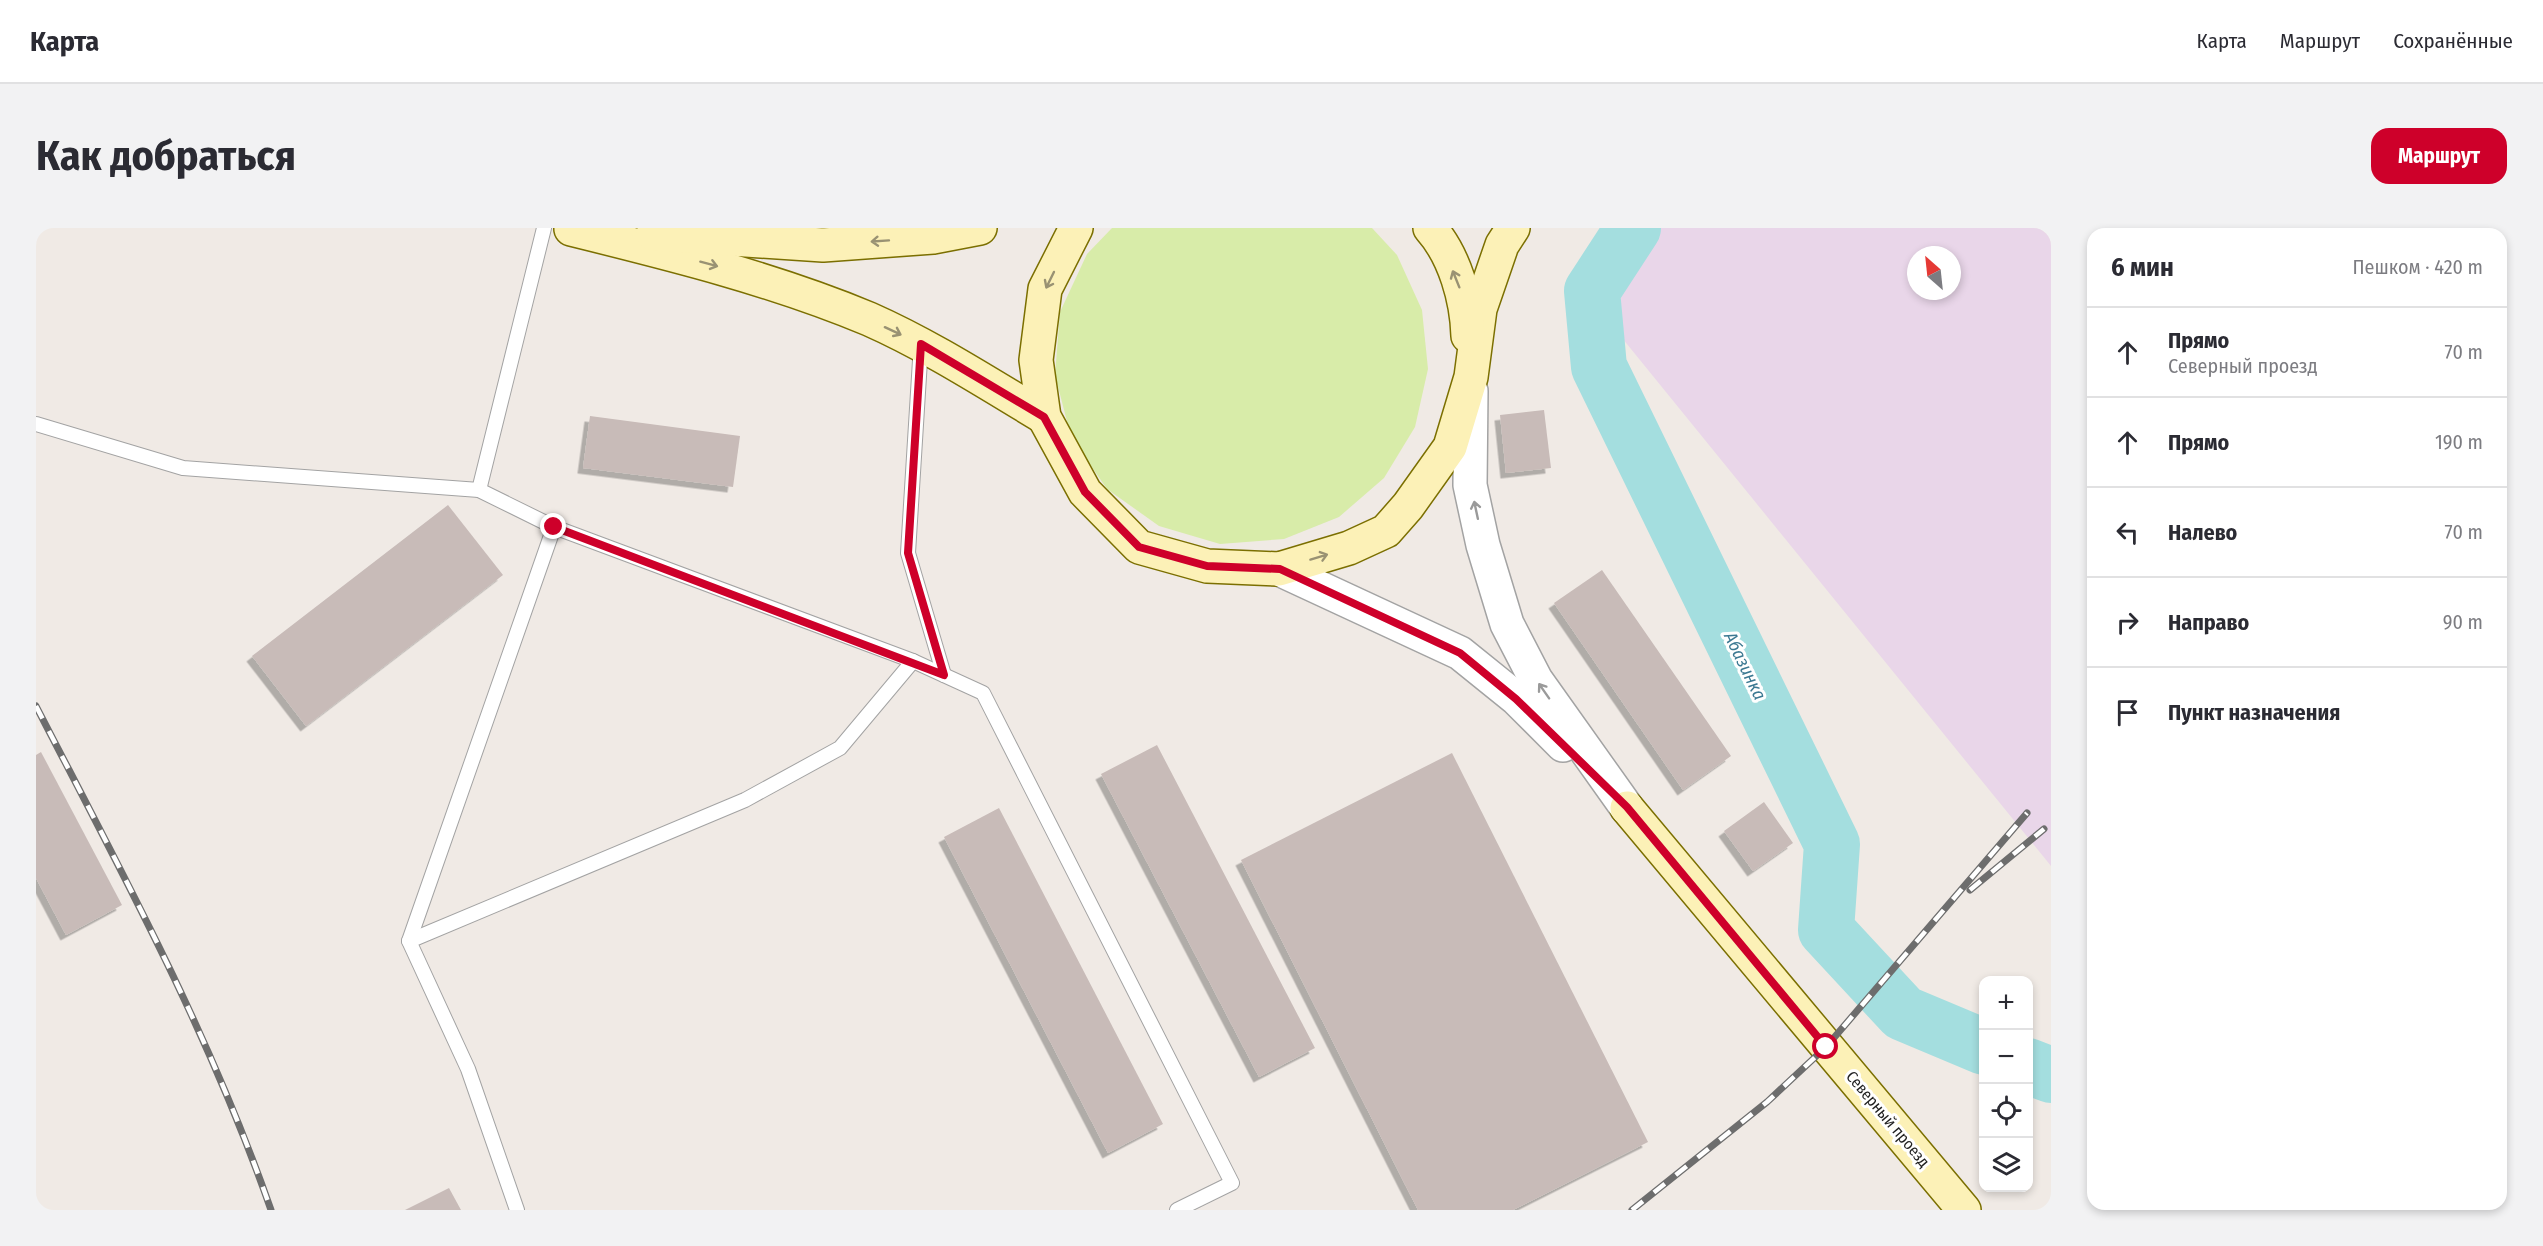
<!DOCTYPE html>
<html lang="ru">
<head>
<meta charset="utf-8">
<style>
  :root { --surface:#fff; --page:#f2f2f3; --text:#2b2b33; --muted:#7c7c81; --line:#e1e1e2; --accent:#ce002a }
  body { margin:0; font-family:"Fira Sans Condensed",sans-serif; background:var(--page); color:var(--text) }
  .controls { position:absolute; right:18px; bottom:18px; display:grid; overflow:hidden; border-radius:12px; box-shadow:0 3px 9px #0003 }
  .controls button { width:54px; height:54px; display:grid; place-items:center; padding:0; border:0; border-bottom:2px solid var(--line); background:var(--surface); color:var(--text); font:30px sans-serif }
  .compass { position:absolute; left:1871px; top:18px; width:54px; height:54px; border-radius:50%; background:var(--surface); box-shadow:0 3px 9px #0003; rotate:333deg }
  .stop { position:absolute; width:18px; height:18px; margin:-14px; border:4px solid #ce002a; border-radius:50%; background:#fff }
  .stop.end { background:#ce002a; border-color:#fff; box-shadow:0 2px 6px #0008 }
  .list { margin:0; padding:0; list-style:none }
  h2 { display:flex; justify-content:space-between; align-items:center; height:78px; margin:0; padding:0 24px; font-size:26px }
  h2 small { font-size:20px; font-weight:400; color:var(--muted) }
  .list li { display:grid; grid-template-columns:39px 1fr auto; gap:18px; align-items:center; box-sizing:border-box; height:90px; padding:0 24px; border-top:2px solid var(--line) }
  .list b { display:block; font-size:22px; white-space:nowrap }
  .list p { margin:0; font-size:20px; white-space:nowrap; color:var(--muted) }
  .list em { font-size:20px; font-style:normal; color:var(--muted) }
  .icon { flex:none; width:33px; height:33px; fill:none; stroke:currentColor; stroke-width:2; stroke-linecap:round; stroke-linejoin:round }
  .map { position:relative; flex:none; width:2015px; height:982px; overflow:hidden; border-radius:18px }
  header { display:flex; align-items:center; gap:36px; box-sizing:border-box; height:84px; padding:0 30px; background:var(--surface); border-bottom:2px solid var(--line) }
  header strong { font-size:28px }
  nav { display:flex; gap:33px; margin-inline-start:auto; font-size:21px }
  .intro { display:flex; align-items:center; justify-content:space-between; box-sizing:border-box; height:144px; padding:0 36px }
  h1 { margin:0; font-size:42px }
  .button { padding:15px 27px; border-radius:18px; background:var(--accent); color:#fff; font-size:21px; font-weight:700 }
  main { display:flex; gap:36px; padding:0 36px }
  aside { flex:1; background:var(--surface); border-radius:18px; box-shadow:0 3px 9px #0003 }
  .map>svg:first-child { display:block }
  .industrial { fill:#e9d6e9; fill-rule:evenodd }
  .grass { fill:#d8eca9 }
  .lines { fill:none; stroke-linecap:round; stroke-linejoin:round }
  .river { stroke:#a4dedf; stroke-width:56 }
  .building { fill:#c8bbb8; filter:url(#shadow) }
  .service-casing { stroke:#a3a3a3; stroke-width:16 }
  .tertiary-casing { stroke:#a3a3a3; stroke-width:36 }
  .secondary-casing { stroke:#7b6f01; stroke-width:36 }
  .service { stroke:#fff; stroke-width:14 }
  .tertiary { stroke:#fff; stroke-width:33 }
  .secondary { stroke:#fcf1b7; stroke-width:33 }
  .rail-casing { stroke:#6d6d6d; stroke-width:7 }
  .rail { stroke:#fff; stroke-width:4.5; stroke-dasharray:14; stroke-linecap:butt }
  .oneway { stroke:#999273 }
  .oneway2 { stroke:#9a9a9a }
  .route { stroke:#ce002a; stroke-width:8 }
  .labels { text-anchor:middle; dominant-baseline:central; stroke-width:6; stroke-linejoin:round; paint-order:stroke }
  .street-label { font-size:16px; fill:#1f1f1f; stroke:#fff }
  .water-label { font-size:18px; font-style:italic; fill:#3c7992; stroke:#fff }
</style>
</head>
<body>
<header>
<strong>Карта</strong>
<nav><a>Карта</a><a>Маршрут</a><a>Сохранённые</a></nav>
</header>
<div class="intro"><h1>Как добраться</h1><a class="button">Маршрут</a></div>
<main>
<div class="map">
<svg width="2015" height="982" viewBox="0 0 2015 982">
  <defs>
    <filter id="shadow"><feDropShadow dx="-5.5" dy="5.5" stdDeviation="0" flood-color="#0004"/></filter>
  </defs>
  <rect width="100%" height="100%" fill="#f0eae5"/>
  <path class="industrial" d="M1621,0H2015V638L1569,89ZM1880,27H1916V63H1880Z"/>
  <polygon class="grass" points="1076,0 1336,0 1361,27 1386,82 1392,141 1379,199 1348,250 1303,289 1248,311 1184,316 1123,298 1071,261 1035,209 1019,147 1024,84 1051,26"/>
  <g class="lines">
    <g class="river">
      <polyline points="1597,0 1556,63 1563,139 1796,616 1790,702 1867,785 1948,819"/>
      <polyline points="1992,838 2015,847"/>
    </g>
  </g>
  <g class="building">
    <polygon points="1508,182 1515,240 1470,245 1464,187"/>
    <polygon points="554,188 704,208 697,259 547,240"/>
    <polygon points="412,277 467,347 270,498 216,428"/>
    <polygon points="1566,342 1695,528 1647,562 1518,375"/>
    <polygon points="1121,517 1279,820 1223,849 1065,546"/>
    <polygon points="5,524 86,677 30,707 0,650 0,527"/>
    <polygon points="1416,525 1612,914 1477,982 1382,982 1205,632"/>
    <polygon points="1728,574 1757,615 1717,643 1688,603"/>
    <polygon points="963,580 1127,896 1072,925 908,609"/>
    <polygon points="413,960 425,982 369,982"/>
  </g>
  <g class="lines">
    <defs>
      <g id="service">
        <polyline points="885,116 872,325 908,447"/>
        <polyline points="0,196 147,240 443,262 518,299 877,433 947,465 1196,955 1141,982"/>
        <polyline points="443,262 508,0"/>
        <polyline points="373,713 709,572 804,520 877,433"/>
        <polyline points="481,982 432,841 373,713 518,299"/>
      </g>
      <g id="tertiary">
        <polyline points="1435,163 1434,257 1447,317 1471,396 1500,452 1591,580"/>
        <polyline points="1243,341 1424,425 1481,471 1527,517"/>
      </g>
      <g id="secondary">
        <polyline points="1040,0 1009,61 1000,132 1008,189 1049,264 1103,319 1171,338 1243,341 1313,320 1350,303 1372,278 1414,219 1435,149 1444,81 1466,17 1477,0"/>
        <path d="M1394,0C1419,28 1431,72 1432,108"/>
        <path d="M535,1C636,26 737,51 833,91C894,118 951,155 1008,189"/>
        <polyline points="617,6 787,17 897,9 944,0"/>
        <polyline points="1591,580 1928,982"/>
      </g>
    </defs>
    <use href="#service" class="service-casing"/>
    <use href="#tertiary" class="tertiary-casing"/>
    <use href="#secondary" class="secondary-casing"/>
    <use href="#service" class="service"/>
    <use href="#tertiary" class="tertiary"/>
    <use href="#secondary" class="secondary"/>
    <defs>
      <g id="rail">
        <path d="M0,478C86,645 173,804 235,982"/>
        <polyline points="1934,662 2008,601"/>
        <polyline points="1596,982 1731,874 1790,819 1991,585"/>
      </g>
    </defs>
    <use href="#rail" class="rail-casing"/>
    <use href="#rail" class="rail"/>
  </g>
  <defs><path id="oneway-shaft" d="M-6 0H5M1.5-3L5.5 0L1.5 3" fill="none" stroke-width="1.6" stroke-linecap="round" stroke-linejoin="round" transform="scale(1.5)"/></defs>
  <g class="oneway">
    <use href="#oneway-shaft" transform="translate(844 13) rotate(176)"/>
    <use href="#oneway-shaft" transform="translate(673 36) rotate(15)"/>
    <use href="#oneway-shaft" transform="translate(1420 51) rotate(-112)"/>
    <use href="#oneway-shaft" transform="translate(1014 52) rotate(116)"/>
    <use href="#oneway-shaft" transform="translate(857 103) rotate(25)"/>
    <use href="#oneway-shaft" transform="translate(1283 329) rotate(-17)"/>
  </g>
  <g class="oneway2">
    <use href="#oneway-shaft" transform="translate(1440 282) rotate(-102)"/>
    <use href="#oneway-shaft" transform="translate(1508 463) rotate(-125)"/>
  </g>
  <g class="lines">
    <polyline class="route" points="518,299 908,447 872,325 885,116 1008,189 1049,264 1103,319 1171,338 1244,341 1424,425 1480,471 1591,579 1790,819"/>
  </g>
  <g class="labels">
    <g class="street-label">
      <text transform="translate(1852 891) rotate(50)">Северный проезд</text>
    </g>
    <g class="water-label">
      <text transform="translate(1709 438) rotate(64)">Абазинка</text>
    </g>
  </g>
</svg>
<div class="controls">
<button>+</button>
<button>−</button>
<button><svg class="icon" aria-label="locate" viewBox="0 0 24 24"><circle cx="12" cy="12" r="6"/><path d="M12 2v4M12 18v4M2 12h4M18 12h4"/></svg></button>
<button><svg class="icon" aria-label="layers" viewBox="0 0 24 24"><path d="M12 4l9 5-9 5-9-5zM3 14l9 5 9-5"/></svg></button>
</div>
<svg class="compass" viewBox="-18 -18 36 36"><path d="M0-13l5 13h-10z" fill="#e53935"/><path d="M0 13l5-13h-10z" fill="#7c7c81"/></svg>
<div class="stop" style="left:1790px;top:819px"></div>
<div class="stop end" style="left:518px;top:299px"></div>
</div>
<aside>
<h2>6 мин<small>Пешком · 420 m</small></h2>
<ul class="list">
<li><svg class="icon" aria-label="ahead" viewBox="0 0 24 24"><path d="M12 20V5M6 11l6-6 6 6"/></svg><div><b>Прямо</b><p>Северный проезд</p></div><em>70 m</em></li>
<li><svg class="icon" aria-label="ahead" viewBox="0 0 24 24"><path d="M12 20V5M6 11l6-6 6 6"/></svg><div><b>Прямо</b></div><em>190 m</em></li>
<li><svg class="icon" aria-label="left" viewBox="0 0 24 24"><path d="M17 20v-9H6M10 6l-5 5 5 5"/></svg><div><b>Налево</b></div><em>70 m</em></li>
<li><svg class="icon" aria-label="right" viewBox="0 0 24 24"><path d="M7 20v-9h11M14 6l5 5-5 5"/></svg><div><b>Направо</b></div><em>90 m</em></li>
<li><svg class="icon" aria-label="arrive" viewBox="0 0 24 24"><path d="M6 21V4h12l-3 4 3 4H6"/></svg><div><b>Пункт назначения</b></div></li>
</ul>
</aside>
</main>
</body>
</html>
